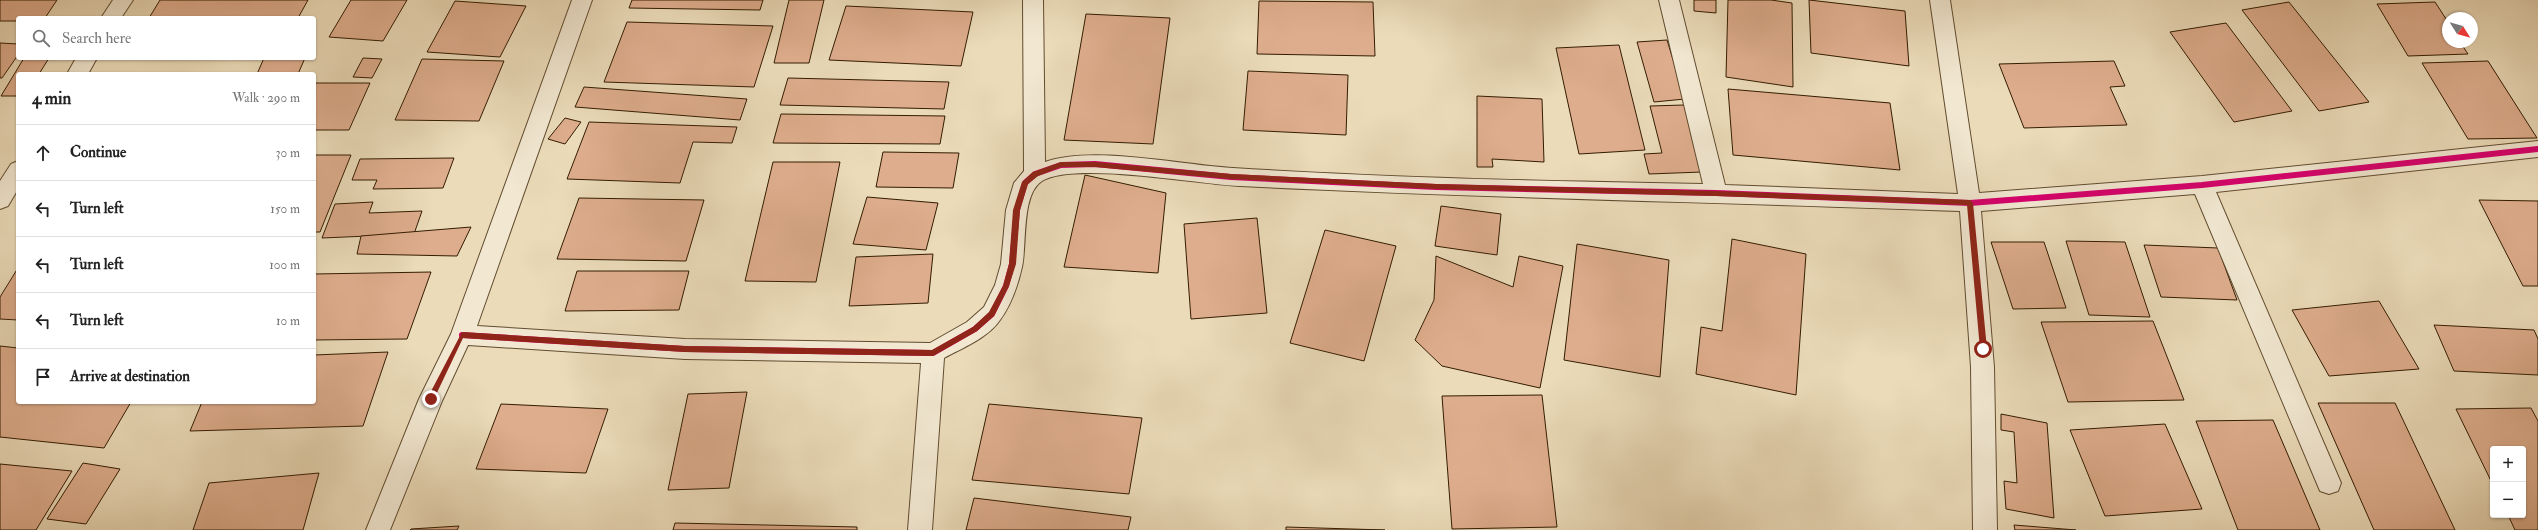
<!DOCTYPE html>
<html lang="en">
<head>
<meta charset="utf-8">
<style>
  :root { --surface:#fff; --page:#f6f6f6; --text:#222; --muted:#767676; --line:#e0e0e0 }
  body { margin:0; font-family:"IM FELL Double Pica",serif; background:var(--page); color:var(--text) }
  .controls { position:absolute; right:12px; bottom:12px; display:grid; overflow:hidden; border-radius:4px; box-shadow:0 1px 3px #0004 }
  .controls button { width:36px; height:36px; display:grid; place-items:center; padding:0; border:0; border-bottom:1px solid var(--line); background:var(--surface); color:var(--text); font:20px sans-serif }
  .compass { position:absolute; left:2442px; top:12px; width:36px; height:36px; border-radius:50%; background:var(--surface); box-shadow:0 1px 3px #0004; rotate:127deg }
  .stop { position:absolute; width:12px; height:12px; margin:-9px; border:3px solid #8f2418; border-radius:50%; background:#fff }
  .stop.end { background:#8f2418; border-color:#fff; box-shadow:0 1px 4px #0008 }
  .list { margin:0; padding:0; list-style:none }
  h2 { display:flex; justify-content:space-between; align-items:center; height:52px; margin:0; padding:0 16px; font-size:17px }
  h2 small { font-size:13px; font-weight:400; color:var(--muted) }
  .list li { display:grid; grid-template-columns:26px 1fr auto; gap:12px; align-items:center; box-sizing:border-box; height:56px; padding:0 16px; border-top:1px solid var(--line) }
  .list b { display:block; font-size:15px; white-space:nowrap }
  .list em { font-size:13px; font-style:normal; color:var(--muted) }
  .icon { flex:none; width:22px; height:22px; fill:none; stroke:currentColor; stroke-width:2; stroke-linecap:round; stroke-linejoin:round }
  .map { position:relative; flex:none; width:2538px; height:530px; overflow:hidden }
  .search { position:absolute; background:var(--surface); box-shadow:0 1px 3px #0004; left:16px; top:16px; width:300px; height:44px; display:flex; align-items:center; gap:10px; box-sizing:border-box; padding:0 14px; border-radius:4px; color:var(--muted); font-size:15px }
  .panel { position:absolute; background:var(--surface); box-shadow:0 1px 3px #0004; left:16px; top:72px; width:300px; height:332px; border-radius:4px }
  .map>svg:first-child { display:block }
  .building { fill:#dead8d; stroke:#331c01 }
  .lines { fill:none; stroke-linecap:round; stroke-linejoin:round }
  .street-casing { stroke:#614c2f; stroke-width:2 }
  .street { fill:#f2e8d2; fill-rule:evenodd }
  .cycleway-casing { stroke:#f2e8d2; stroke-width:8 }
  .cycleway { stroke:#d6006c; stroke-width:6 }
  .route { fill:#8f2418 }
</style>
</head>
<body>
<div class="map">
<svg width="2538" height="530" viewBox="0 0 2538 530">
  <rect width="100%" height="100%" fill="#ebdbb9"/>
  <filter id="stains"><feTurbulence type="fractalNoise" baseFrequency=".005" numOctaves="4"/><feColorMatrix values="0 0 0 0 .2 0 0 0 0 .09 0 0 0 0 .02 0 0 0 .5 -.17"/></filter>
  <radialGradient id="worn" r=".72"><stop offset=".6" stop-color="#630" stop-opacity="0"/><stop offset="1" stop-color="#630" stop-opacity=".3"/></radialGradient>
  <g class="building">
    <polygon points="0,0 57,0 45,18 18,18 18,21 0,21"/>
    <polygon points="160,0 308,0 298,18 149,18"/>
    <polygon points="351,0 407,0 383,41 329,37"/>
    <polygon points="632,0 763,0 760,10 629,8"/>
    <polygon points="789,0 824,0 809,63 774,63"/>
    <polygon points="1694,0 1716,0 1716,13 1694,11"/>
    <polygon points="1728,0 1771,0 1792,3 1793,87 1726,77"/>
    <polygon points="1809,0 1905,11 1909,66 1811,53"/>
    <polygon points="455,1 526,6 500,57 427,52"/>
    <polygon points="1259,1 1373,2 1375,56 1257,54"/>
    <polygon points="2289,2 2369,102 2319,111 2242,10"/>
    <polygon points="2435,2 2448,22 2448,42 2460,42 2468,54 2408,56 2377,4"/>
    <polygon points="846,6 973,12 961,66 829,60"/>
    <polygon points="1086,14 1170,18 1153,144 1064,140"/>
    <polygon points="627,22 773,26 754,87 604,82"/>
    <polygon points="2226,23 2292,111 2234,122 2170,32"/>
    <polygon points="1667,40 1685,99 1654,102 1637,42"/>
    <polygon points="0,43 18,44 18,55 2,78 0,78"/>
    <polygon points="1619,45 1645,150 1579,154 1556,48"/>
    <polygon points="24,58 49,58 39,74 18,74 18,96 1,96"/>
    <polygon points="264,58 305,58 298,74 257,74"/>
    <polygon points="363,58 382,59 372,78 353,77"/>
    <polygon points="422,59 504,61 479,121 395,120"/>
    <polygon points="2114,61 2125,86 2110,87 2127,125 2024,128 1999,64"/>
    <polygon points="2488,61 2537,138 2468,139 2422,63"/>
    <polygon points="1248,71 1348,75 1346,135 1243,130"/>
    <polygon points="788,78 949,82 944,109 780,105"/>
    <polygon points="314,83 370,83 349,130 314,130"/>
    <polygon points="584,87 747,99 740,120 575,107"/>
    <polygon points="1728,89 1890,103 1900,170 1733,155"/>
    <polygon points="1477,96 1542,99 1544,162 1492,159 1493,167 1477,167"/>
    <polygon points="1684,105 1702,172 1649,174 1644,154 1662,153 1650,106"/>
    <polygon points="781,114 945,116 940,144 773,143"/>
    <polygon points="565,118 581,122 565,144 548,139"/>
    <polygon points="589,122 737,127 732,143 693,142 680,183 567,179"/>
    <polygon points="883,152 959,153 953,188 876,187"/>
    <polygon points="314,155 351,155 320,232 314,232"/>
    <polygon points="454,158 443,188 373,189 377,180 352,180 360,159"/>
    <polygon points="773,162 840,162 816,282 745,281"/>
    <polygon points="1085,175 1166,193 1158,273 1064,267"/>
    <polygon points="867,197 938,203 926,250 853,244"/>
    <polygon points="579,198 704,200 686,261 557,259"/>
    <polygon points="2479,200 2538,201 2538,286 2523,286"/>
    <polygon points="373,202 369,213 422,211 414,234 322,238 335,204"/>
    <polygon points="1441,206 1501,214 1497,255 1435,246"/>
    <polygon points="1257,218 1267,313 1191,319 1184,224"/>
    <polygon points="471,227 457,256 357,254 361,236"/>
    <polygon points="1325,230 1396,246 1364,361 1290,343"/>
    <polygon points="1732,239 1806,254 1796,395 1696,374 1701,327 1722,331"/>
    <polygon points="2066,241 2125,242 2150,317 2089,315"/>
    <polygon points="1991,242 2044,242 2066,308 2013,309"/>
    <polygon points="1577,244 1669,260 1660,377 1564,360"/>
    <polygon points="2144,245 2218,248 2237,300 2161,297"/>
    <polygon points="933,254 928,303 849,306 856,257"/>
    <polygon points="1436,256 1513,287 1519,256 1563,266 1540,388 1442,366 1415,340 1434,300"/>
    <polygon points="18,268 18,320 0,319 0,297"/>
    <polygon points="577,271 689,271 679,310 565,311"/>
    <polygon points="431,272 407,339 314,340 314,274"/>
    <polygon points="2379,301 2419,369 2329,376 2292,310"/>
    <polygon points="2153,321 2184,400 2068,402 2041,322"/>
    <polygon points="2434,325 2534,330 2538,339 2538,375 2454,371"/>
    <polygon points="0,346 18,348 18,402 131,402 104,448 0,437"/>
    <polygon points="388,352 363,426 190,431 202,402 314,402 314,355"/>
    <polygon points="747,392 729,488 668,490 688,394"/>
    <polygon points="1542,395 1557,527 1452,529 1442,396"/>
    <polygon points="2318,403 2395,403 2455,530 2374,530"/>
    <polygon points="501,404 608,409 586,473 476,469"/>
    <polygon points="989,404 1142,418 1129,494 972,480"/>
    <polygon points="2531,408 2538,421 2538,530 2515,530 2508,515 2523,515 2523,449 2493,449 2493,485 2456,409"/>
    <polygon points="2001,414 2047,423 2054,518 2006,509 2004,481 2017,483 2014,432 2001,430"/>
    <polygon points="2273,420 2320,530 2238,530 2196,421"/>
    <polygon points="2165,424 2202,509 2105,516 2070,430"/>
    <polygon points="83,463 120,469 86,524 47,519"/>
    <polygon points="0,464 72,471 36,530 0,530"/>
    <polygon points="319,473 303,530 193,530 209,483"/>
    <polygon points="974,498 1131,517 1128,530 966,530"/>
    <polygon points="675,523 857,527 857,530 673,530"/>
    <polygon points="2014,525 2076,530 2015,530"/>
    <polygon points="459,526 457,530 410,530 411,529"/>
    <polygon points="1286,527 1385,530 1286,530"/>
  </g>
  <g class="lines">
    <defs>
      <g id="street">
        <polygon points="113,0 133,0 121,18 101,18"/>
        <path d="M572,0H592L477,326L685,339L930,343L967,322L984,307L995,285L1001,264L1006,210L1014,183L1024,171L1023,0H1043L1045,162C1093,145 1180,165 1233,168C1389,178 1546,181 1703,184L1659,0H1679L1725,185L1958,194L1930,0H1950L1979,193L2202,176L2538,141V157L2216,192L2341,483L2338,491L2329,494L2320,491L2195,194L1981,211L1994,367L1997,530H1973L1971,367L1960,211C1720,202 1480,198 1240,186C1198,184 1073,161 1042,181C1021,194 1027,245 1022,267C1018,285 1011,305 1000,320C988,338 962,348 944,358L932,530H908L921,363L685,359L468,345L442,401L390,530H366L419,399L451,334Z"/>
        <polygon points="76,58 97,58 88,74 67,74"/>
        <polygon points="18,161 18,189 8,206 0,209 0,181 11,164"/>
      </g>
    </defs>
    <use href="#street" class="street-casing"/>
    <use href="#street" class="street"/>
    <defs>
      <polyline id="cycleway" points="462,335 685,349 933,353 975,329 992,314 1006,286 1012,264 1017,210 1025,183 1035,174 1061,165 1095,164 1231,177 1436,187 1716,193 1970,203 2202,185 2538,149"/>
    </defs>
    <use href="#cycleway" class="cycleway-casing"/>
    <use href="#cycleway" class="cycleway"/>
  </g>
  <polygon class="route" points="1061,162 1095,162 1231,174 1436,184 1716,191 1970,200 1973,203 1987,349 1983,352 1980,349 1967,205 1716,196 1436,189 1231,179 1095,167 1061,167 1038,176 1028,184 1020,210 1016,264 1009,286 994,316 977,331 933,356 685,352 463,338 433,401 427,399 462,332 685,346 932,350 973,327 989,312 1003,286 1009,264 1013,210 1022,182 1033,172"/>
  <rect width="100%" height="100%" filter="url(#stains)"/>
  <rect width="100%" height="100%" fill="url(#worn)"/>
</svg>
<div class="controls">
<button>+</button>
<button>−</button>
</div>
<svg class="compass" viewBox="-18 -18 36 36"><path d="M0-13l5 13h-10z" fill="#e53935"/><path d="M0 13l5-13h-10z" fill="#767676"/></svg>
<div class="stop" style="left:1983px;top:349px"></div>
<div class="stop end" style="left:431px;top:399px"></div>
<div class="search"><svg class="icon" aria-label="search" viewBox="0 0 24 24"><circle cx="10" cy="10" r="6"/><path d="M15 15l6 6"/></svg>Search here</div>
<section class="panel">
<h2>4 min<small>Walk · 290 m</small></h2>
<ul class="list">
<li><svg class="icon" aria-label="ahead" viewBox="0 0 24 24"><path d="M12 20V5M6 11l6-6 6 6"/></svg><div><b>Continue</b></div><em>30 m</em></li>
<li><svg class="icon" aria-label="left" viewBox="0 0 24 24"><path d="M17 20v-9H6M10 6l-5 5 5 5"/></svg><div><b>Turn left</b></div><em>150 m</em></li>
<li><svg class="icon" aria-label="left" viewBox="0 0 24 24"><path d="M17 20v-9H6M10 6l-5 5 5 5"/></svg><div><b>Turn left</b></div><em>100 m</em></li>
<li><svg class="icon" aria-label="left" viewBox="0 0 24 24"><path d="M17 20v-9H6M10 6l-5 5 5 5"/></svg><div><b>Turn left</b></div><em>10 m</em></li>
<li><svg class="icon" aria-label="arrive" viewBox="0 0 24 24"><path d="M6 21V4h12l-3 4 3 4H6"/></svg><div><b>Arrive at destination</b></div></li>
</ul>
</section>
</div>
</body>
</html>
